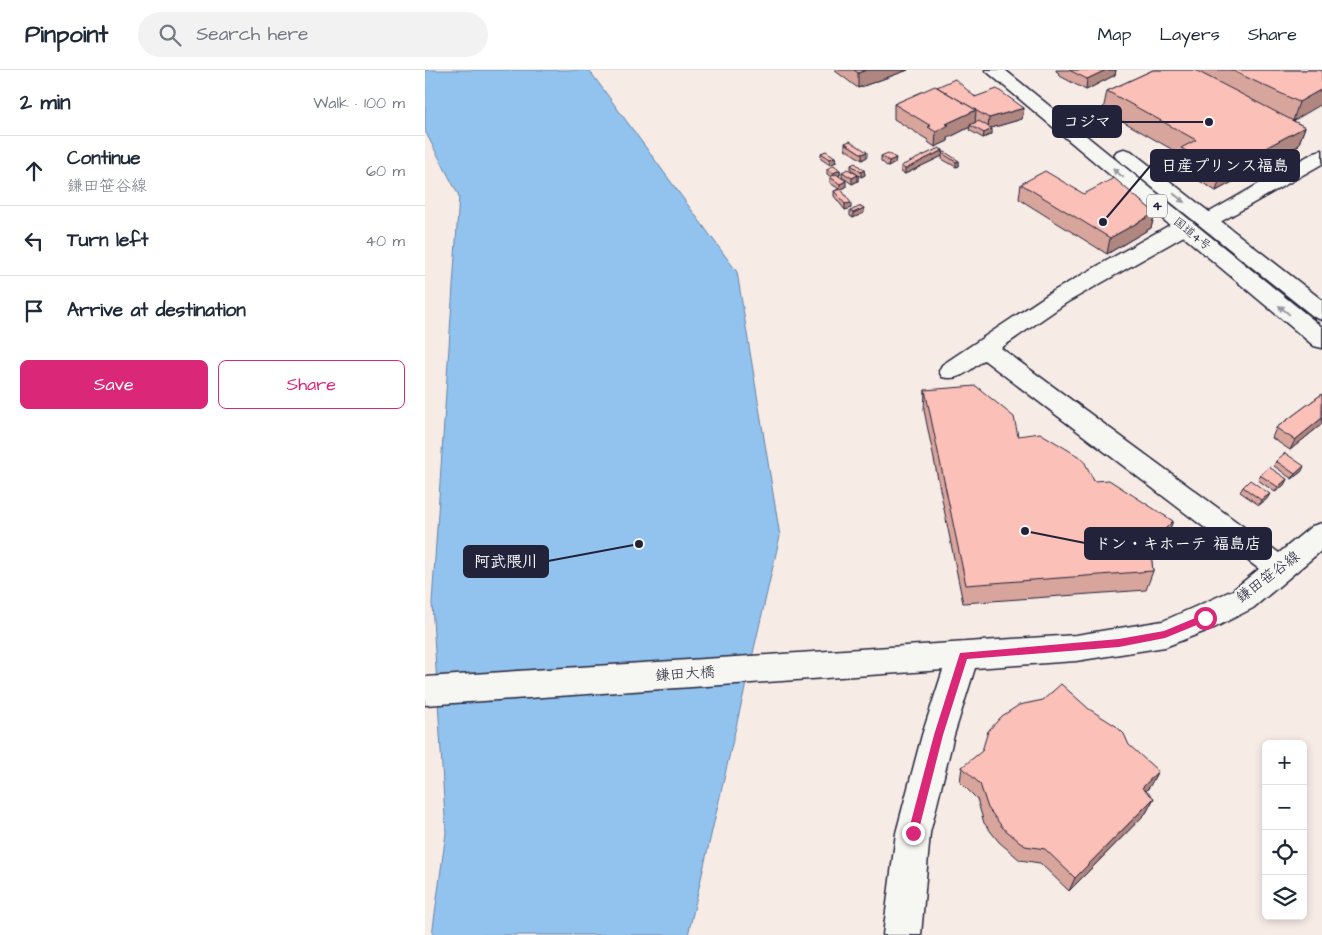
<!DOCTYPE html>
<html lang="en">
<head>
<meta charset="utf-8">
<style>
  :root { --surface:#fff; --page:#f2f2f3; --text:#1f2937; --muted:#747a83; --line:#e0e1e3; --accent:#db2777 }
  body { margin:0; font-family:"Architects Daughter","Klee One",sans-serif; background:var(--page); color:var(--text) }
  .controls { position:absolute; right:15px; bottom:15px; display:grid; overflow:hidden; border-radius:8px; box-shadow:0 2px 8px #0003 }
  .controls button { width:45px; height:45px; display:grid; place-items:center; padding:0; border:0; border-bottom:1px solid var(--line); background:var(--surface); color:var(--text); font:25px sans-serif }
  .stop { position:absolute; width:15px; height:15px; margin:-11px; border:4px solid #db2777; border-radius:50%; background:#fff }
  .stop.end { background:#db2777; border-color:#fff; box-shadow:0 1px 5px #0008 }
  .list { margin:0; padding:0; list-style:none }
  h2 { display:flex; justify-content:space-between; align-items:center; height:65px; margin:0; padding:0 20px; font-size:21px }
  h2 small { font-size:16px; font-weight:400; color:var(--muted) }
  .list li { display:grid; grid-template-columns:32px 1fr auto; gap:15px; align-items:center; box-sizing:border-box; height:70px; padding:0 20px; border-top:1px solid var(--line) }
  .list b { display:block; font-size:19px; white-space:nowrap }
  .list p { margin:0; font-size:16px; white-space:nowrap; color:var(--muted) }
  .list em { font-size:16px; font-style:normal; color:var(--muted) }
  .actions { display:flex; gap:10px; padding:15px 20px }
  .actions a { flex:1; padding:11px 0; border:1px solid var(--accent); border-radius:8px; text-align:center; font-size:18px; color:var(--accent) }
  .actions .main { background:var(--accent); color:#fff }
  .icon { flex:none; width:28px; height:28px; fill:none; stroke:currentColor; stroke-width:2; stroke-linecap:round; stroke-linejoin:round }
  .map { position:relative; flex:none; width:897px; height:865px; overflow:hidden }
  header { display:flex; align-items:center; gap:30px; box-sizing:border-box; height:70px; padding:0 25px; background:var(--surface); border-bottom:1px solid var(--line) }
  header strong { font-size:24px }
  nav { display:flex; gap:28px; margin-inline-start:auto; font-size:18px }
  .search { width:350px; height:45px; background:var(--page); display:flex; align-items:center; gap:12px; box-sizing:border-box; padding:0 18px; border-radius:28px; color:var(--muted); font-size:19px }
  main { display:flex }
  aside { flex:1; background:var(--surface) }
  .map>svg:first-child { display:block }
  .water { fill:#92c3ee; stroke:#6583a6 }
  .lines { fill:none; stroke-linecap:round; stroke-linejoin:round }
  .minor-casing { stroke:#22223b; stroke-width:3 }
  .highway-casing { stroke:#22223b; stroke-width:3 }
  .minor { fill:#f6f6f2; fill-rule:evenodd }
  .highway { fill:#f6f6f2; fill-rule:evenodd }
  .wall { fill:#d8a59d; stroke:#22223b }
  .shaded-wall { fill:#b08680; stroke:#22223b }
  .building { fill:#fbc0b7; stroke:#22223b }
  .oneway { fill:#9797a0 }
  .route { fill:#db2777 }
  .labels { text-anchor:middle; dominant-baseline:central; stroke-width:4.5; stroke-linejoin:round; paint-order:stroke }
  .far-street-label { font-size:12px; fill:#22223b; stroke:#f6f6f2 }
  .shield { fill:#f6f6f2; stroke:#626272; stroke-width:1 }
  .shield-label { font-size:14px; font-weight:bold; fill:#22223b }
  .street-label { font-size:15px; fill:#22223b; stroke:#f6f6f2 }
  .leader { fill:none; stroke:#22223b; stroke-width:2 }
  .callout-dot { fill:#22223b; stroke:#f6f6f2; stroke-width:2 }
  .callout { fill:#22223b; stroke:#22223b; stroke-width:2 }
  .callout-label { font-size:16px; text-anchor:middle; font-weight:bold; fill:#fff }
</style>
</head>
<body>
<header>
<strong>Pinpoint</strong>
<div class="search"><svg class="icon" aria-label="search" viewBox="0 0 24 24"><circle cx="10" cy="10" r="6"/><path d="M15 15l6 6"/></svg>Search here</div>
<nav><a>Map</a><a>Layers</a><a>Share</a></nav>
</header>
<main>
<aside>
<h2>2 min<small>Walk · 100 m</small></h2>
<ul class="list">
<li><svg class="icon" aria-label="ahead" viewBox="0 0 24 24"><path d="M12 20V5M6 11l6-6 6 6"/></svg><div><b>Continue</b><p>鎌田笹谷線</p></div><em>60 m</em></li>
<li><svg class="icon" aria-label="left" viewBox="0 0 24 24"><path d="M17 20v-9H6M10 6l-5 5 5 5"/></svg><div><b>Turn left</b></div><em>40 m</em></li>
<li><svg class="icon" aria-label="arrive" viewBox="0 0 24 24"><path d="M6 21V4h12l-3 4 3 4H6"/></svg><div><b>Arrive at destination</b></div></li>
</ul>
<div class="actions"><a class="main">Save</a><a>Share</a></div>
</aside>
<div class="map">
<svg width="897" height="865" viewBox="0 0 897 865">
  <rect width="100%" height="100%" fill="#f7ebe6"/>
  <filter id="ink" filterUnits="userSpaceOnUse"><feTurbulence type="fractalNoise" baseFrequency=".02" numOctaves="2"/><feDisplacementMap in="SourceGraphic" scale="10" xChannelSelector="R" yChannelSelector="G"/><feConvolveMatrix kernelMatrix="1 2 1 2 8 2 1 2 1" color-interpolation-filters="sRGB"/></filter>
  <g filter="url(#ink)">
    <polygon class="water" points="0,0 164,0 312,202 355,466 263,865 7,865 21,763 7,533 34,126 0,61"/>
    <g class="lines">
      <defs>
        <g id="minor">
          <polygon points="897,80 897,94 790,155 783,157 776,155 772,151 776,147 890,82"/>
          <path d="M758,151L766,152L769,157L766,162L641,233L576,278L854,483L887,456L897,453V480L828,538L791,557L740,577L651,591L550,598L529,665L505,763L496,865H458L471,763L497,665L518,600L0,635V607L651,565L738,551L808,520L834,499L559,290C546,299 534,312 517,307L514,301L517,295L625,223L750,152Z"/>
        </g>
        <g id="highway">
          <polygon points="560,0 580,0 897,257 897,278 889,276"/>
          <polygon points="699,79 706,81 897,230 897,250 889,247 692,89 689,85 692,81"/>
        </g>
      </defs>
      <use href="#minor" class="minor-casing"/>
      <use href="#highway" class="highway-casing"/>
      <use href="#minor" class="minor"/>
      <use href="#highway" class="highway"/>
    </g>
    <g class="wall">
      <polygon points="409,0 483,0 433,18"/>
      <polygon points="631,0 691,0 690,5 661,20 633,5 634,3 631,1"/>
      <polygon points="728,0 897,0 869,51 880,57 873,76 791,121 751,97 755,84 678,40 682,21"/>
      <polygon points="512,17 599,38 597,49 566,58 567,64 558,68 544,60 545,57 523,68 523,71 510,77 503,72 503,70 469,49 469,34"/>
      <polygon points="420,73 442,87 437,90 420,79"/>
      <polygon points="518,80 518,83 534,91 534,96 531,97 517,89 517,86 480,104 476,102 476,96"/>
      <polygon points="396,83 410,87 411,92 405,95 396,89"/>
      <polygon points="456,86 470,93 463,97 456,91"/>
      <polygon points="426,95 439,100 440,105 436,107 426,100"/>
      <polygon points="402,99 415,100 415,105 414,106 421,117 416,119 426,138 420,140 409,126 409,121 414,119 405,113 405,107 406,107 402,104"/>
      <polygon points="417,102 433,105 433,111 427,114 417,107"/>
      <polygon points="596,114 659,124 730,143 726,158 682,184 594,129"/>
      <polygon points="425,141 439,143 428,148 425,146"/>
      <polygon points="500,320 593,366 669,411 741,470 726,485 728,501 721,520 538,533 499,340"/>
      <polygon points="897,324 897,354 865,380 847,368 851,358"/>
      <polygon points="851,391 877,401 867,409 849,396"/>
      <polygon points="835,405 862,409 859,415 850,422 833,410"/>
      <polygon points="818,417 842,429 834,435 815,422"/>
      <polygon points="537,697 725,716 721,721 729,728 721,743 644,821 615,793 595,790 574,772 559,753 552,729 535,712"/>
    </g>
    <g class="shaded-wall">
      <polygon points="441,0 483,0 433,18 433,3"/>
      <polygon points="681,0 691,0 690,5 661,20 662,9"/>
      <polygon points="897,19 897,34 868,51 874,32"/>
      <polygon points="599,38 597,49 563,59 564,48"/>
      <polygon points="551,40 550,55 545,55 545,57 523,68 523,71 510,77 511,62 521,54"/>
      <polygon points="880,57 873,76 791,121 797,101"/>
      <polygon points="567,59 567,64 558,68 559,63"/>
      <polygon points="518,80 517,86 480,104 480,99"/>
      <polygon points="442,82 442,87 437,90 437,84"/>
      <polygon points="410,87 411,92 405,95 405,89"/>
      <polygon points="471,88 470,93 463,97 464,91"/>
      <polygon points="534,91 534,96 531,97 531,92"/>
      <polygon points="415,100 415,105 409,109 408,103"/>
      <polygon points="439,100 440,105 436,107 436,102"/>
      <polygon points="433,105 433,111 427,114 427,108"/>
      <polygon points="421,111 421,117 415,120 415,114"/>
      <polygon points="426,133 426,138 420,140 420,134"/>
      <polygon points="439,138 439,143 428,148 428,143"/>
      <polygon points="730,143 726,158 682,184 685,168"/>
      <polygon points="897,348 897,354 865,380 870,370"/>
      <polygon points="879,396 877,401 867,409 870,404"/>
      <polygon points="862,409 859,415 850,422 853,417"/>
      <polygon points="845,424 842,429 834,435 836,430"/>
      <polygon points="748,451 741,470 718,492 725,474"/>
      <polygon points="733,701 725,716 709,732 717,718"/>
      <polygon points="729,728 721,743 644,821 650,808"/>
    </g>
    <g class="building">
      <polygon points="429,0 441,0 433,3"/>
      <polygon points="644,0 681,0 662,9"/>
      <polygon points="728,0 770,0 880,57 797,101 756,78 771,70 682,21"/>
      <polygon points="806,0 897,0 897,19 874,32"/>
      <polygon points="530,9 550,27 572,19 599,38 564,48 550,40 551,40 512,17"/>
      <polygon points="510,16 551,40 521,54 524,55 511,62 503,57 506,56 469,34"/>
      <polygon points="554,51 567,59 559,63 545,55"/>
      <polygon points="425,71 442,82 437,84 420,73"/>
      <polygon points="514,78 518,80 480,99 476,96"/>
      <polygon points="401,81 410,87 405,89 396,83"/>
      <polygon points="520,82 534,91 531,92 517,83"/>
      <polygon points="463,83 471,88 464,91 456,86"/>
      <polygon points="430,93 439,100 436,102 426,95"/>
      <polygon points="409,95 415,100 408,103 402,99"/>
      <polygon points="423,99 433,105 427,108 417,102"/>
      <polygon points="620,101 659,124 689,108 730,143 685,168 596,114"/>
      <polygon points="411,104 421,111 415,114 405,107"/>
      <polygon points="416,119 426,133 420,134 409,121"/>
      <polygon points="436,136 439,138 428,143 425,141"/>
      <polygon points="551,316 589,347 593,366 615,363 658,389 669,411 684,410 748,451 725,474 728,501 541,515 500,320"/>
      <polygon points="897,324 897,348 870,370 851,358"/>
      <polygon points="860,383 879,396 870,404 851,391"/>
      <polygon points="844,397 862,409 853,417 835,405"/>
      <polygon points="825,410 845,424 836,430 818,417"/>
      <polygon points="636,614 664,639 691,656 699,664 704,675 733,701 717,718 729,728 650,808 620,779 600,776 578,758 563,738 555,714 537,697 557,681 563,661 577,646 594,635 618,630"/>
    </g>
    <defs><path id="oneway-solid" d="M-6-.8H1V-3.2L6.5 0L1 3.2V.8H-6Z" transform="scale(1.25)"/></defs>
    <g class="oneway">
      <use href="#oneway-solid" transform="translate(693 103) rotate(-140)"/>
      <use href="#oneway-solid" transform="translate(754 128) rotate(38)"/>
      <use href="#oneway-solid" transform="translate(859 240) rotate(-141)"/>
    </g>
  </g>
  <polygon class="route" points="780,544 784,545 784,550 740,568 694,577 542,589 518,665 493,763 491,767 484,767 483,763 509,665 535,583 694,569 739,561"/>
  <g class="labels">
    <g class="far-street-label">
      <text transform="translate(767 164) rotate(39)">国道4号</text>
    </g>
    <rect class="shield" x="722" y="124.5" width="20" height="23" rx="4"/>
    <g class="shield-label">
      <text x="732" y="136">4</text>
    </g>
    <g class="street-label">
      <text transform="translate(843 507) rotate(-37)">鎌田笹谷線</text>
      <text transform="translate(260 604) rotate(-4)">鎌田大橋</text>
    </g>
  </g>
  <path class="leader" d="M784 52L696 52M678 152L726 95M600 461L660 473M214 474L123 491"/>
  <g class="callout-dot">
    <circle cx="784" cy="52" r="5"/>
    <circle cx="678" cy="152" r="5"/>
    <circle cx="600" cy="461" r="5"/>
    <circle cx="214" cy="474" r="5"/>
  </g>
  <g class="callout">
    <rect x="628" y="36" width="68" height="31" rx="5"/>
    <rect x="726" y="80" width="148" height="31" rx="5"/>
    <rect x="660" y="458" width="186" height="31" rx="5"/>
    <rect x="39" y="476" width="84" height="31" rx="5"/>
  </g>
  <g class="callout-label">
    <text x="662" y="57">コジマ</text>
    <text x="800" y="101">日産プリンス福島</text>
    <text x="753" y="479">ドン・キホーテ 福島店</text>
    <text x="81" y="497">阿武隈川</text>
  </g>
</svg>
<div class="controls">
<button>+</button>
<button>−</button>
<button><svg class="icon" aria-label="locate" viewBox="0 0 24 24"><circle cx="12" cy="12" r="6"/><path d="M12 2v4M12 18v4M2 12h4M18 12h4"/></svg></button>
<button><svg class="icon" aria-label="layers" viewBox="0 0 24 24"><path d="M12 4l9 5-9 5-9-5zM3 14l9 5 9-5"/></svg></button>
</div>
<div class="stop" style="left:780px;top:548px"></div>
<div class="stop end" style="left:488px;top:763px"></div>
</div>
</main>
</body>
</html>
